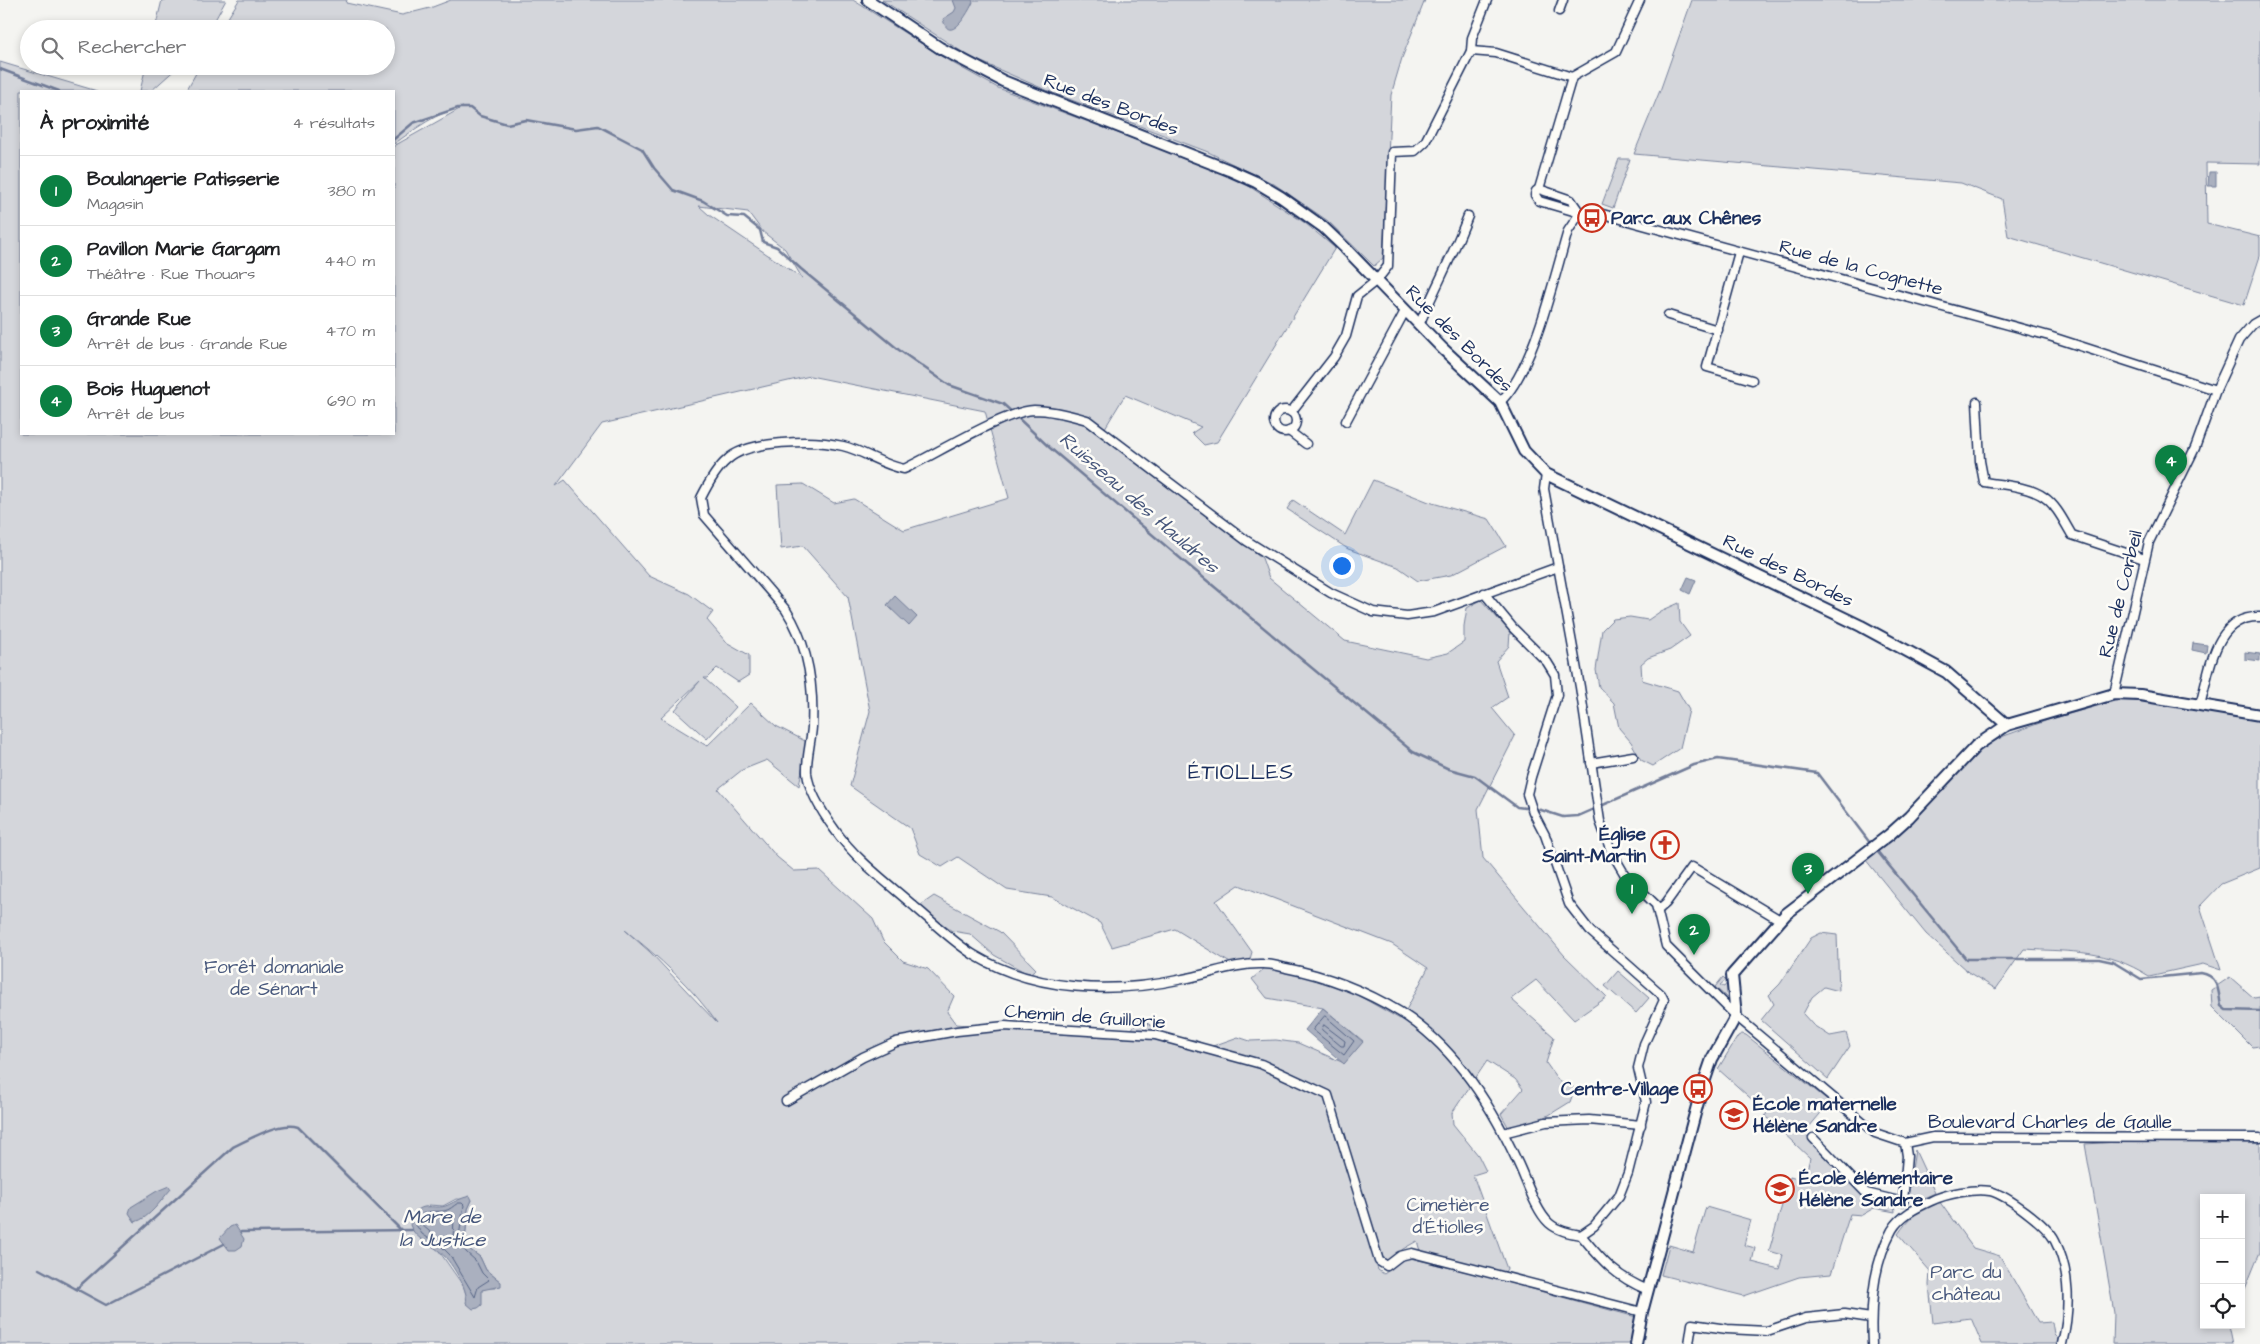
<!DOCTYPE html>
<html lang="fr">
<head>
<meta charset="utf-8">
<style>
  :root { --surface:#fff; --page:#f2f2f2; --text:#202124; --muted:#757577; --line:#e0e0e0; --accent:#0b8043 }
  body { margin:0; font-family:"Architects Daughter",sans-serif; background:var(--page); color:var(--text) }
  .controls { position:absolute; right:15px; bottom:15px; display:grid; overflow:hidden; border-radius:0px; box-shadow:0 2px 8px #0003 }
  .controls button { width:45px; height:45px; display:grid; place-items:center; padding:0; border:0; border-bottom:1px solid var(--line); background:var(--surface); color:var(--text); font:25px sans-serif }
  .you { position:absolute; left:1341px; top:565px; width:18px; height:18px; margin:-12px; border:4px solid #fff; border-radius:50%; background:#1a73e8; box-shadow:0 0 0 8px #1a73e833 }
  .badge { display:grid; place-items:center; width:32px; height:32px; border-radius:50%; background:var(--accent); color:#fff; font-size:16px; font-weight:700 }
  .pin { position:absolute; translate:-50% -41px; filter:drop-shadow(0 1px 2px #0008) }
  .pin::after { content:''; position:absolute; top:26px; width:18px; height:15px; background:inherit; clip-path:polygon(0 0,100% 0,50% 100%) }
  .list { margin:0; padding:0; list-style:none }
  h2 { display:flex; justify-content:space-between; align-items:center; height:65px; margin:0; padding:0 20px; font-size:21px }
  h2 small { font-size:16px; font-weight:400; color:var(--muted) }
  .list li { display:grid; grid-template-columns:32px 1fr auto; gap:15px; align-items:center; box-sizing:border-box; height:70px; padding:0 20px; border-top:1px solid var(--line) }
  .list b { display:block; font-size:19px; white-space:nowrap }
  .list p { margin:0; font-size:16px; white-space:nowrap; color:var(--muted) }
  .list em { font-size:16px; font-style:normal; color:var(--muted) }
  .icon { flex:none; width:28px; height:28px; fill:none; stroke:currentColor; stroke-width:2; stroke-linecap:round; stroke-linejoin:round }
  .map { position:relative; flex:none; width:2260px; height:1344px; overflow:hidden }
  .search { position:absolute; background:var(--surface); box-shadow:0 2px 8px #0003; left:20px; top:20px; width:375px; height:55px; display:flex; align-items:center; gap:12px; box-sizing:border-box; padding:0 18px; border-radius:28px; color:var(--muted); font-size:19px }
  .panel { position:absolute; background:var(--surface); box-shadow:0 2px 8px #0003; left:20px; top:90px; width:375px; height:345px; border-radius:0px }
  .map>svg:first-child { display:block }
  .green { fill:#d4d6db; stroke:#78829c; fill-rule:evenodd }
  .water { fill:#aab0bf; stroke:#717c98 }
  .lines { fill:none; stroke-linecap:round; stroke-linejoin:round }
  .shore { stroke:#546385; stroke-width:1 }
  .stream { stroke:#717c98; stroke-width:2.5 }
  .minor-casing { stroke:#1b2f5e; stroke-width:11 }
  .tertiary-casing { stroke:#1b2f5e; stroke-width:14 }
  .minor { stroke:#fdfcf7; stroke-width:8 }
  .tertiary { stroke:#fdfcf7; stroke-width:10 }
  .labels { text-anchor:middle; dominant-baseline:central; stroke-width:5; stroke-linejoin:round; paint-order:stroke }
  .street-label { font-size:19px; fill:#1b2f5e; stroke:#fdfcf7 }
  .poi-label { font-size:19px; font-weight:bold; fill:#1b2f5e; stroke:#fdfcf7; text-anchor:start }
  .park-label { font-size:19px; fill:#49597d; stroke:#fdfcf7 }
  .water-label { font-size:20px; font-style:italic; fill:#46567b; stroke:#fdfcf7 }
  .quarter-label { font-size:21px; letter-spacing:1px; fill:#1b2f5e; stroke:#fdfcf7 }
</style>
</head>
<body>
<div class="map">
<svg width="2260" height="1344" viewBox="0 0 2260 1344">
  <rect width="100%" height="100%" fill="#f4f4f1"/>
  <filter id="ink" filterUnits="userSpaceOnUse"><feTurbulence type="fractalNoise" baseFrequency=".02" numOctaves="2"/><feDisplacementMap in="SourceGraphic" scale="10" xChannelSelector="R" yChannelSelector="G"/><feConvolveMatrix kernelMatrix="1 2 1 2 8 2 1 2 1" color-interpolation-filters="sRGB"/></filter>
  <g filter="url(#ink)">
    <g class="green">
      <polygon points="162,0 226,0 210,29 155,29"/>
      <path d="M239,0H347L346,3L402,15L430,8L451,0H853L949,61L998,88L1235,177L1305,223L1335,248L1217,442L1204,445L1192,433L1201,427L1125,395L1105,428L1262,558L1269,578L1345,641L1426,658L1448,653L1464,642V626L1467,608L1481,600L1510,632L1509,646L1496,661L1508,697L1492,708L1515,736L1478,809L1483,858L1564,955L1607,997L1574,1020L1536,980L1511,999L1554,1037L1546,1063L1558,1080L1575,1088L1570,1102L1549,1115L1510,1130L1501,1114L1523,1089L1515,1079L1487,1061L1452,1113L1453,1124L1478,1155L1486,1171L1473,1175L1507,1269L1504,1273L1420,1251L1417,1241L1403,1249L1387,1262L1383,1258L1341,1125L1336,1137L1378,1270L1384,1274L1406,1257L1488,1277L1636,1317L1632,1344H0V62L97,91H21V434H394V146L463,107C437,112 415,129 394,144V91H186L200,66H386V29H221ZM699,206L748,212L763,232L785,249L802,278L709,215ZM810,376L985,411L1009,498L904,530L854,499L834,503L803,484L777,485L781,549L803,546L848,597L870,711L850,786L910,828L920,854L942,867L958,857L1007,890L1052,897L1100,923L1112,947L1175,929L1235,966H1248L1252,952L1216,901L1239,885L1392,944L1428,968L1403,1016L1400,1019L1338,984L1266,967L1252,979L1267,998L1323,1008L1363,1041L1344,1063L1298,1043L1276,1040L1250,1041L1238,1037L1210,1047L1195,1040L1170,1039L1140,1018L1125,1038L1105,1036V1032L1088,1027L1078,1034L956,1024L947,1012L954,996L928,969L903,961L883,941L873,919L819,870L794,871L777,857L718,789L742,770L767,760L799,786L807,742L776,726L751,703L707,746L661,718L700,681L675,710L707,739L736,707L704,678H707L717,668L738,682L749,675V655L726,642L707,620L713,612L689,594L649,576L565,480L556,486L602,424ZM625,930C659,957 692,987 717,1023L650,952ZM456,1199L472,1200L468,1209L465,1241L469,1249L480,1257L486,1270L501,1282L496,1288H486L467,1298L464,1287L439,1251L429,1205L443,1206Z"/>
      <polygon points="882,0 1425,0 1402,58 1391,95 1383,258 1374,266 1328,221 1274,184 1208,152 1053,93 970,57"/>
      <polygon points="1692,0 2260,0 2260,164 2206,163 2207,224 2260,237 2260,256 2244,305 2008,236 2002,199 1961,183 1634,154 1661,88"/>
      <polygon points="146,66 179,66 151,91 140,91"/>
      <polygon points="1619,159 1630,159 1613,208 1602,204"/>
      <polygon points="1373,480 1429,502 1489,519 1506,546 1451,575 1418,581 1398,567 1348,549 1287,509 1293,500 1345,535"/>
      <polygon points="1679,603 1680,622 1690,636 1670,650 1648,658 1641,664 1642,680 1678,691 1689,710 1680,748 1653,766 1641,760 1631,742 1619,728 1614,703 1599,687 1596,670 1602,630 1613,619 1630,617 1648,620 1661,611"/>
      <path d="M2152,698L2260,720V868L2221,884L2200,906L2221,970L2203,964L2149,976C2106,949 2073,952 2024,949L1996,989L1968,972L1926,934L1865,859L1929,805L1976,751L2004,736L2048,720L2118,700Z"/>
      <polygon points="934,896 1000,932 1036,969 1028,974 994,955 970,934 952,931 918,907"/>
      <polygon points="1821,933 1837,935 1839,991 1824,987 1812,997 1803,1014 1813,1025 1830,1036 1846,1033 1850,1046 1828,1079 1761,1020 1774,1004 1769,995 1780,984 1811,938"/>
      <polygon points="1618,971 1649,998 1636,1013 1605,986"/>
      <polygon points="1723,977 1726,980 1720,985 1724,987 1727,983 1728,999 1715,987"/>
      <polygon points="2230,977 2254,998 2260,997 2260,1046 2252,1047 2212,1007 2211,990"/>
      <polygon points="1742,1034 1746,1035 1830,1102 1804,1133 1865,1196 1894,1203 1895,1212 1874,1208 1862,1215 1850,1214 1831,1274 1799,1277 1744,1296 1661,1275 1669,1245 1693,1252 1706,1207 1751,1220 1744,1245 1755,1248 1752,1262 1779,1269 1783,1255 1769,1251 1790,1177 1804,1181 1810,1158 1765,1116 1767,1113 1718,1069 1738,1036"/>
      <polygon points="2118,1142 2260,1143 2260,1252 2245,1289 2241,1292 2241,1198 2204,1198 2204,1325 2229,1325 2233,1344 2113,1344 2114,1313 2085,1144"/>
      <polygon points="1915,1150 1935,1193 1917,1201 1911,1200 1908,1195"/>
      <path d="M1939,1201L1973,1248L2000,1256L2038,1323L2052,1322L2054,1334L2058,1338L2057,1344H1982L1971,1318L1933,1323L1929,1285L1930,1271L1898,1234C1909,1218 1920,1208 1939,1201Z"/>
    </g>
    <g class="water">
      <path d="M953,0H972L973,2C969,12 949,46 943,19L954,12L956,8Z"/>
      <polygon points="2209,172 2216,172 2216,186 2208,186"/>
      <polygon points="1688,577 1696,580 1690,594 1682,590"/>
      <polygon points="895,596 917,617 909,626 887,605"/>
      <polygon points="2193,643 2207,645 2206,653 2192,650"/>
      <polygon points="2245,652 2260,654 2260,661 2245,659"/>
      <polygon points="1323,1008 1363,1042 1344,1064 1305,1030"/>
      <path d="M169,1186L171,1189C161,1200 150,1218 135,1222L129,1213L131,1207L157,1191Z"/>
      <path d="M470,1196L472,1200L468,1209L465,1241L469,1249L480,1257L486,1270L501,1282V1286L482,1290V1305L478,1308L473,1309L466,1303C470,1291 449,1258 439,1251C429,1243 415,1239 410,1225C418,1196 433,1212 448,1205C456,1201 461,1198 470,1196Z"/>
      <polygon points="235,1225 244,1239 242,1246 236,1250 229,1250 220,1238 230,1227"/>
    </g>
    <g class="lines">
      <g class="shore">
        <polygon points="1325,1016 1354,1041 1344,1055 1313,1030"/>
        <polygon points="1324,1025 1345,1041 1344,1046 1341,1046 1322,1030"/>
        <path d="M458,1203H462L464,1205L459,1236L460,1243L466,1252L476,1261L482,1273L489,1280L478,1287L475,1297L450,1255L442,1247L422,1234L416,1225C419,1209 431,1212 444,1211C450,1210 453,1206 458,1203Z"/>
        <polygon points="454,1215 453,1243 452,1246 436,1237 422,1225 430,1216"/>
      </g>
      <g class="stream">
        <polyline points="0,69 59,91"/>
        <polyline points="394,139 413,123 458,108 470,108 480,116 507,124 526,120 576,129 598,126 642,149 654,168 673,190 703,201 727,216 744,217 760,230 763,242 777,247 801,269 899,350 949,385 1003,404 1013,413"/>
        <polyline points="1017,417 1050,448 1193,569 1413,752 1449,769 1475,776 1517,807 1541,810 1563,817 1578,816 1694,765 1718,759 1817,773 1870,843"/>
        <path d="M1877,851L1966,959H2099L2113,962L2141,979L2201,973C2219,976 2218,990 2221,1006L2226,1010L2260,1011"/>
        <polyline points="241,1232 412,1230"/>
        <polyline points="39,1269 106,1305 224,1244"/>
        <path d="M76,1289L233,1147C250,1139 280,1121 298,1127L401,1230"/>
      </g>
      <defs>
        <g id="minor">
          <polyline points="1559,11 1563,0"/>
          <polyline points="1471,51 1496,53 1572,77"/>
          <polyline points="1539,189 1572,77 1616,52 1640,0"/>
          <polygon points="1539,189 1571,200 1580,213 1539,201 1535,195 1536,191"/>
          <polyline points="1739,252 1707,367 1752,380"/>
          <polyline points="1668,315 1718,330"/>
          <path d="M1419,325C1435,288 1454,253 1468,216"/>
          <path d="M1500,402C1534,370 1554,277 1568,231L1580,213H1599L2049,336L2216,390"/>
          <path d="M1977,402L1980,461L1984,482C2003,485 2028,486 2044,497C2057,506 2064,522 2072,535L2144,559"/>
          <circle cx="1285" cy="421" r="11"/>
          <polyline points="1291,412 1334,357 1346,336 1357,296 1377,280 1388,266 1392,152 1415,151 1425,142 1471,51 1472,38 1487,0"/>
          <polyline points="1346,421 1405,311"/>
          <polyline points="1289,431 1306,444"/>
          <polyline points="1546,474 1544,489 1580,687 1600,821 1611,851 1625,875 1656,905 1666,946 1736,1016 1875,1133 1905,1143 1933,1137 2260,1138"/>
          <path d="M1484,593L1513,628L1547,662L1555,675L1557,695L1531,777L1527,794L1533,812L1545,835L1569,904L1590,931L1661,994L1664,1000L1644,1044L1638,1068L1646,1102L1628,1173L1619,1196L1594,1226L1581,1235C1570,1233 1558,1231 1549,1223C1535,1210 1526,1179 1517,1161C1491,1104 1454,1046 1400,1012C1364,990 1327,976 1286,968C1279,966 1271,964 1263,964C1236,963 1210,974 1183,979C1114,994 1036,992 974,955C953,942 934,923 915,907C889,884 855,859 835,830C824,815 809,793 807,773C806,759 811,742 812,727C814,686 808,644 786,610L704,515L701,498C707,486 716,469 727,460C747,440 815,439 843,446C864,451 882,465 904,469C934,455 1005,411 1034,410C1052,410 1070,415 1087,420L1247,541L1331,593L1373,612L1407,616L1434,612L1558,567"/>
          <polyline points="2114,694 2149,542 2195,448 2216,390 2239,340 2253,324 2260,320"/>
          <path d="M2200,705C2210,671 2214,615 2260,617"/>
          <polyline points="1591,763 1633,756"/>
          <polyline points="1658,910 1666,903 1692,867 1780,920"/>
          <polyline points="786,1101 863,1057 896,1042 957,1031 1005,1026 1155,1035 1261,1064 1328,1095 1379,1261 1387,1266 1400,1256 1412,1253 1642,1312"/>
          <polyline points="1503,1133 1546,1122 1589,1120 1641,1125"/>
          <polyline points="1813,1138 1866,1193 1903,1202"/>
          <polyline points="1903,1202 1907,1156 1905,1143"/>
          <path d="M1581,1235C1602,1261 1616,1277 1648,1290"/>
          <polyline points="1689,1344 1692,1324 1727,1329 1767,1331 1806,1318 1844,1314 1871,1318"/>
          <path d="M1872,1344C1870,1306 1873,1264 1892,1230C1901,1215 1916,1208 1931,1201C1945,1194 1974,1188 1990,1191C2008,1196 2046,1224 2055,1241C2071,1272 2070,1311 2062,1344"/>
        </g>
        <g id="tertiary">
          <polyline points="868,0 940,48 1003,81 1229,170 1256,182 1281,197 1323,227 1345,248 1443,349 1500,402 1524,451 1546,474 1861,626 1946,672 2007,725"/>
          <polyline points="1636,1344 1642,1312 1701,1091 1712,1059 1736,1016 1732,975 1786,914 1889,835 1909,817 1976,746 2007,725 2114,694 2140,695 2260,715"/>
        </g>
      </defs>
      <use href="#minor" class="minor-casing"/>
      <use href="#tertiary" class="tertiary-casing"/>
      <use href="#minor" class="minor"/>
      <use href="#tertiary" class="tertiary"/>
    </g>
  </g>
  <defs>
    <symbol id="bus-ring" viewBox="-11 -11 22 22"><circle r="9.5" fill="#fdfcf7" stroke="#c8321e" stroke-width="1.5"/><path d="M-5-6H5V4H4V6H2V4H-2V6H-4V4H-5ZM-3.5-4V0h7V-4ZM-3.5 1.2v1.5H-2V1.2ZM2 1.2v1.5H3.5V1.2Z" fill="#c8321e"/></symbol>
    <symbol id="church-ring" viewBox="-11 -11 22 22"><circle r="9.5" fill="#fdfcf7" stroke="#c8321e" stroke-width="1.5"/><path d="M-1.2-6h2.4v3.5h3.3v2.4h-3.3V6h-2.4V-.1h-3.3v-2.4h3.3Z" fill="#c8321e"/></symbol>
    <symbol id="school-ring" viewBox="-11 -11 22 22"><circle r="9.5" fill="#fdfcf7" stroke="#c8321e" stroke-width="1.5"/><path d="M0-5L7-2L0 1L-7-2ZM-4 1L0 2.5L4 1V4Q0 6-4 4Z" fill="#c8321e"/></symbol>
  </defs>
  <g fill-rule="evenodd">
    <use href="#bus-ring" x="1576" y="202" width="32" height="32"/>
    <use href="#church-ring" x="1649" y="829" width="32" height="32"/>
    <use href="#bus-ring" x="1682" y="1073" width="32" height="32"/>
    <use href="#school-ring" x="1718" y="1099" width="32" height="32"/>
    <use href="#school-ring" x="1764" y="1173" width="32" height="32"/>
  </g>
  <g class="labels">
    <g class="street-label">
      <text transform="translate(1111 105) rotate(21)">Rue des Bordes</text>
      <text transform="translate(1861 268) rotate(15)">Rue de la Cognette</text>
      <text transform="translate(1459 339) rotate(45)">Rue des Bordes</text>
      <text transform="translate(1788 571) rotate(26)">Rue des Bordes</text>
      <text transform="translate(2121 594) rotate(-76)">Rue de Corbeil</text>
      <text transform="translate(1085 1017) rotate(4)">Chemin de Guillorie</text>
      <text x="2050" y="1122">Boulevard Charles de Gaulle</text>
    </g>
    <g class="poi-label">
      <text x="1611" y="218">Parc aux Chênes</text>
      <text x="1646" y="834" text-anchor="end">Église<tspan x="1646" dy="22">Saint-Martin</tspan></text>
      <text x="1679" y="1089" text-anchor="end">Centre-Village</text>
      <text x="1753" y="1104">École maternelle<tspan x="1753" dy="22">Hélène Sandre</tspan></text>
      <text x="1799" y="1178">École élémentaire<tspan x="1799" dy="22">Hélène Sandre</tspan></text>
    </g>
    <g class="park-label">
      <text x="274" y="967">Forêt domaniale<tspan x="274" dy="22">de Sénart</tspan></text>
      <text x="1448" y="1205">Cimetière<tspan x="1448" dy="22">d'Étiolles</tspan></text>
      <text x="1966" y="1272">Parc du<tspan x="1966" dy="22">château</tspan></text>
    </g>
    <g class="water-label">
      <text transform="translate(1139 503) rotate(41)">Ruisseau des Hauldres</text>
      <text x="442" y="1217">Mare de<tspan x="442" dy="23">la Justice</tspan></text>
    </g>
    <g class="quarter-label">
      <text x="1241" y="772">ÉTIOLLES</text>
    </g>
  </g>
</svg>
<div class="controls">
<button>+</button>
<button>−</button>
<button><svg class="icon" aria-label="locate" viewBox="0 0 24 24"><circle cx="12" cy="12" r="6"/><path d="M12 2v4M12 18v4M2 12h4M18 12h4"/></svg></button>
</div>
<div class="you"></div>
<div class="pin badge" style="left:1632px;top:914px">1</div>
<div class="pin badge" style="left:1694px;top:955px">2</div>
<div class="pin badge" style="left:1808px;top:894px">3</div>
<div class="pin badge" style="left:2171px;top:486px">4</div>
<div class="search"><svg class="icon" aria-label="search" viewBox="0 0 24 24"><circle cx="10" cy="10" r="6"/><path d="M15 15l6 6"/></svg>Rechercher</div>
<section class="panel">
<h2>À proximité<small>4 résultats</small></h2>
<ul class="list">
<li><span class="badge">1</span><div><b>Boulangerie Patisserie</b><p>Magasin</p></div><em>380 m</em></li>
<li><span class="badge">2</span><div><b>Pavillon Marie Gargam</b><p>Théâtre · Rue Thouars</p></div><em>440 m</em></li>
<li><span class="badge">3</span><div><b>Grande Rue</b><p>Arrêt de bus · Grande Rue</p></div><em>470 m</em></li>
<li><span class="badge">4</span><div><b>Bois Huguenot</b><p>Arrêt de bus</p></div><em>690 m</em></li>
</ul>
</section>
</div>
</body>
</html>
